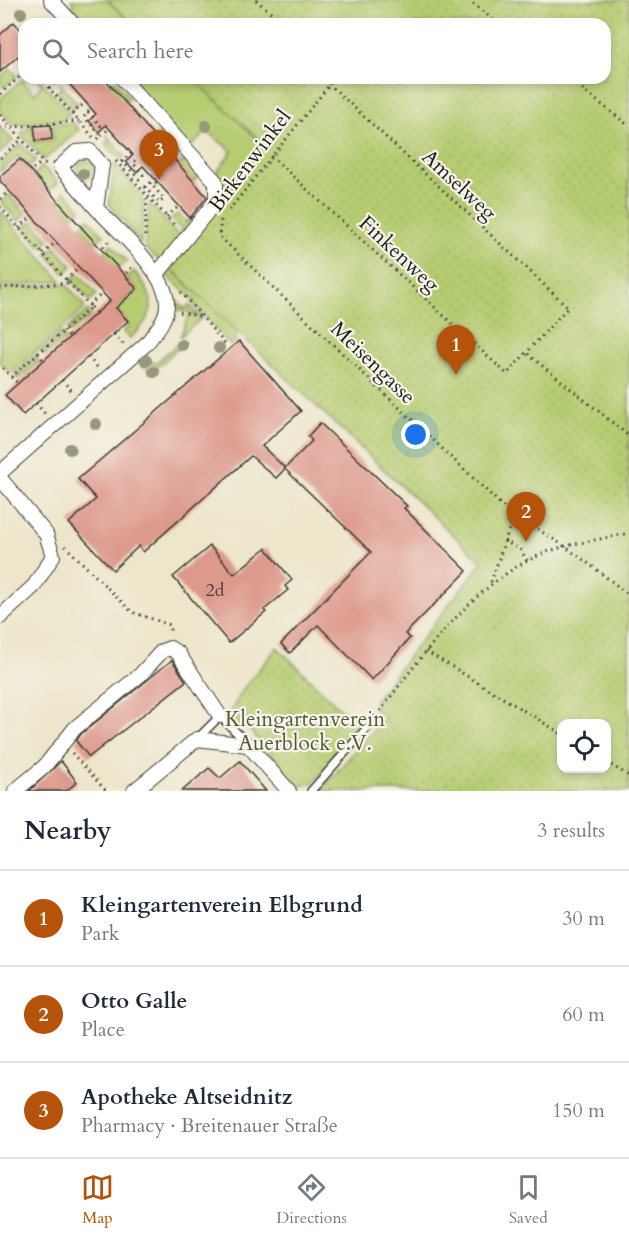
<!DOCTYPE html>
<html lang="en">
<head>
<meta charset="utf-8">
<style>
  :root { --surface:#fff; --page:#f6f6f7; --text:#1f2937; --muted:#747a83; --line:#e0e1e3; --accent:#b45309 }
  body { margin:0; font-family:Cardo,serif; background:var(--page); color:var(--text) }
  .controls { position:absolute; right:18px; bottom:18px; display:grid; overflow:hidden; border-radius:12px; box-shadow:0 3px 9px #0003 }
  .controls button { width:54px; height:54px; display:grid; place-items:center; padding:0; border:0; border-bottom:2px solid var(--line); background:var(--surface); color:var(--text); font:30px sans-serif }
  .you { position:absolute; left:416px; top:435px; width:21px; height:21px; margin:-15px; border:4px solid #fff; border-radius:50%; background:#1a73e8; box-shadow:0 0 0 9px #1a73e833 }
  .badge { display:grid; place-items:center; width:39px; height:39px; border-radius:50%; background:var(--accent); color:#fff; font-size:20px; font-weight:700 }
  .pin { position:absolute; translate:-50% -50px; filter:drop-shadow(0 2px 3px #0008) }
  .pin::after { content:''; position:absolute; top:32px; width:21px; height:18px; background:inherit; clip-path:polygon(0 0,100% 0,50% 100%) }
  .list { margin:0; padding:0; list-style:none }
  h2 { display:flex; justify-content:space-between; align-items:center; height:78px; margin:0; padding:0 24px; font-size:26px }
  h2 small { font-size:20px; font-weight:400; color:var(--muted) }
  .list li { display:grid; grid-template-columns:39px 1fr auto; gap:18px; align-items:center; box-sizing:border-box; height:96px; padding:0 24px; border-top:2px solid var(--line) }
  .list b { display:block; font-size:22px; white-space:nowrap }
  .list p { margin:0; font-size:20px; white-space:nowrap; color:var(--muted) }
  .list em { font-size:20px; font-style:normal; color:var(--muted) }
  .icon { flex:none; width:33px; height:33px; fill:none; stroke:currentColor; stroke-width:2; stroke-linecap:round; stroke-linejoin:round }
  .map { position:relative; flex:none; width:629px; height:791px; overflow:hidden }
  .search { position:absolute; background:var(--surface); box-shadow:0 3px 9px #0003; left:18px; right:18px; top:18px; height:66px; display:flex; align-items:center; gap:15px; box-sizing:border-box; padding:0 21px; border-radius:18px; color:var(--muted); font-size:22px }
  .sheet { height:366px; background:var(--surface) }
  nav { display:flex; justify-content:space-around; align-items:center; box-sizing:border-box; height:84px; border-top:2px solid var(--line); background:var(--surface); font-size:16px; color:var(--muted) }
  nav a { display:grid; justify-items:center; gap:3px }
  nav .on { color:var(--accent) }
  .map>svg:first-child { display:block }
  .green { fill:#b5cc71; stroke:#687446; stroke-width:1.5 }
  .garden { fill:url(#garden-dots); stroke:#687446; stroke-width:1.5; fill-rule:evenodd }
  .building { fill:#dd998c }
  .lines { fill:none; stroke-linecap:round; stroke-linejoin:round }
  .service-casing { stroke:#3b3a36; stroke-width:10 }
  .minor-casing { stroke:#3b3a36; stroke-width:16 }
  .path { stroke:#3b3a36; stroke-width:3; stroke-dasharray:1.5 4.5; stroke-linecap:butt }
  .service { stroke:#fff; stroke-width:7 }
  .minor { stroke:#fff; stroke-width:14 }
  .tree { fill:#98997b }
  .labels { text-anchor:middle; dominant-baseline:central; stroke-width:4.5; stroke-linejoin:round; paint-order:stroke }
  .number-label { font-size:18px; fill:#4c3b38 }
  .street-label { font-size:21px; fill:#1c1c1c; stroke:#f7f3e8 }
  .park-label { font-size:21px; fill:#525a3a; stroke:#f7f3e8 }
</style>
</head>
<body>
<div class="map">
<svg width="629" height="791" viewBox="0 0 629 791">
  <defs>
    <pattern id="garden-dots" width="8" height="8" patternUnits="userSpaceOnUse" patternTransform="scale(1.5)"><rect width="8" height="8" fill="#b5cc71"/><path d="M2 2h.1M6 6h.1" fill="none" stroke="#9baf61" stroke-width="1.8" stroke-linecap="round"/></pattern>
  </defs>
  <rect width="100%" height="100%" fill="#f7f3e8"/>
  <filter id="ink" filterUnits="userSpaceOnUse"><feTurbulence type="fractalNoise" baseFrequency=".0167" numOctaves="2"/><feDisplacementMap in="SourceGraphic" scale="12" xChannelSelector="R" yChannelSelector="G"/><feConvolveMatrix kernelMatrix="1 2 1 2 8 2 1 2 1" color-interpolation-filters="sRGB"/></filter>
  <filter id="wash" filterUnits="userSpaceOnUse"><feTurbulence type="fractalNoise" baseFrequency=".008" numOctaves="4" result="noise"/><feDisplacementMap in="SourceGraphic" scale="24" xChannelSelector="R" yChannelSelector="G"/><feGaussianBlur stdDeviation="1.35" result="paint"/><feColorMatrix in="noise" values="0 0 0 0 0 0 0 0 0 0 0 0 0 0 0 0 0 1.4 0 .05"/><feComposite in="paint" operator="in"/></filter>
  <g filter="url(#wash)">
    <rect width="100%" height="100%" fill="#ede6ca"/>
    <g class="green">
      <polygon points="71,0 107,0 133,24 78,24 67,11 74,4"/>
      <polygon points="10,69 17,76 3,88 0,78"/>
      <polygon points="36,78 38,78 70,113 63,120 13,125 0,111 0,99 22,80 35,94 42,84"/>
      <polygon points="127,78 192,78 263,144 221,202 222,184 214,176 232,151 207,132 189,148"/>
      <polygon points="115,81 130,98 123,104 109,85"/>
      <polygon points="59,83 78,104 72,109 57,92 61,88"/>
      <polygon points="73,123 79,130 44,160 21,134 28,128 33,127 35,142 54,139 52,125"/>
      <polygon points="0,130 3,130 13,141 0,153"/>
      <polygon points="161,132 173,145 169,149 172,153 169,155 155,137"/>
      <polygon points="106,135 125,156 121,159 105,144 109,141"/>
      <polygon points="21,144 36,160 28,167 18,156 0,172 0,163"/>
      <polygon points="184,159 199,176 193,182 179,167"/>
      <circle cx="86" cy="170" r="9"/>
      <polygon points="115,163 143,196 141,199 144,203 141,243 109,204"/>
      <polygon points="42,166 58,183 49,191 34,176"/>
      <polygon points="65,191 81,209 72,217 58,201"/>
      <polygon points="9,195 26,214 18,221 1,202"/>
      <polygon points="149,203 180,237 161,262 145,248"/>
      <polygon points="0,211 61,280 60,281 0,286"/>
      <polygon points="178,213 186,222 191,218 183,232 172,219"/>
      <polygon points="88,218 104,235 95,243 81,227"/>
      <polygon points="32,221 49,240 41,247 24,228"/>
      <polygon points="111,244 127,261 118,269 104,254"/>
      <polygon points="55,247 72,266 64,273 47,254"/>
      <polygon points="171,269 239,333 234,337 236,340 230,345 192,302 194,300 165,274"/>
      <path d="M134,271C158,299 157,314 130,338L123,332L129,326L116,308L137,290L127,278Z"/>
      <polygon points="78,273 97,294 90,301 71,280"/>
      <polygon points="66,284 84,305 84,309 13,372 9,372 0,362 0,289"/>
      <polygon points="174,298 184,309 189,305 199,315 174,309"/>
      <polygon points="88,310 91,316 70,332 67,329"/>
      <polygon points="189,315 202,318 180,337"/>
      <polygon points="62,333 65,339 44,355 41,351"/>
      <polygon points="181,341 183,344 151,373 139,359 145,354 154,364"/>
      <polygon points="36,356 39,362 18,379 15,375"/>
    </g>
    <g class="garden">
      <path d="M107,0H629V791H320L385,717L374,710L375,700L482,562L171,269L263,144L192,78H605V24H133ZM562,724H606V768H562Z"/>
      <polygon points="277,647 361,729 313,783 298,786 248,728 237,725 228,716 244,688"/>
    </g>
    <g id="blocks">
      <g class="building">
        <polygon points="14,22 24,34 24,51 0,72 0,35"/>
        <polygon points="64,78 104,78 207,197 190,218 143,166 136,172 126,162 133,155 106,125 99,132 89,121 96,114"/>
        <polygon points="51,125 52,139 36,141 34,126"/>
        <polygon points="20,159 137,289 116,308 128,321 23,415 5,395 110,301 0,181 0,176"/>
        <polygon points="239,341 301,411 262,446 285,468 312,441 308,436 320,423 407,506 404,508 467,571 405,634 410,638 372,680 318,625 290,653 281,644 371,552 285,469 276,478 251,456 143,552 139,546 113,570 69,523 96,499 78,479"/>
        <polygon points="210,546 234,574 266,548 292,580 285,586 288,590 264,610 266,612 229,643 173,577"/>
        <polygon points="172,660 186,681 89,757 76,741 81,734"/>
        <polygon points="61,761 77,782 66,791 29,791"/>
        <polygon points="240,761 266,791 182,791 209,768 220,778"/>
      </g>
    </g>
  </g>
  <g filter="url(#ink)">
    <use href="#blocks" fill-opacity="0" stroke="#3b3a36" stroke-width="1.5"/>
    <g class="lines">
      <defs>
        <g id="service">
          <polyline points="197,739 220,716 248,744"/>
          <polyline points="311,791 374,720"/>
        </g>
        <g id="minor">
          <polyline points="51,0 73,24"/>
          <polyline points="122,78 216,182 216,201 157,274"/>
          <path d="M0,473L146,344C155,332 167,320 167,304C167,273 117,230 96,208L102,165L90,151L76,152L60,167L96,208"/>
          <polyline points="0,478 46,534 53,556 34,586 0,617"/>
          <polyline points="15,791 44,767 75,728 140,675 162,651 170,648 178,653 220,716"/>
          <polyline points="134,791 197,739 248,745 289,791"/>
        </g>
      </defs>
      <use href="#service" class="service-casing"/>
      <use href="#minor" class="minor-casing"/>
      <g class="path">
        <polyline points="256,0 285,24"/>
        <polyline points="468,0 499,24"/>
        <polyline points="18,57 24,64"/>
        <polyline points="40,78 93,137"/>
        <polyline points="568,78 629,126"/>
        <polyline points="49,88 62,78"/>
        <polyline points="0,94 24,73"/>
        <polyline points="72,114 86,102"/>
        <polyline points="0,115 44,164 48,165"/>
        <polyline points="0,128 79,121"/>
        <polyline points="101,135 109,129"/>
        <polyline points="98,139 101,135 84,117 88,112 101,126 105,123"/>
        <polyline points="271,156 507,374 568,307 329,84"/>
        <polyline points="0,158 22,139"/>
        <polyline points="116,161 176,227"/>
        <polyline points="122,161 139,179 143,175 133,163 137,159"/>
        <polyline points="121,162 132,153"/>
        <polyline points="33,169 42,162"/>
        <polyline points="145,187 159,203 164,199 153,186 157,182"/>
        <polyline points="145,187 155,179"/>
        <polyline points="0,199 9,191"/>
        <polyline points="0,207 91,307 11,377 0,365"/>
        <polyline points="229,210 335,78"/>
        <polyline points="167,217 179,206"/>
        <path d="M221,220L219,236L513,516C556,537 592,566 629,595"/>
        <polyline points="19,228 32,216"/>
        <polyline points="145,236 147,196"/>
        <polyline points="103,247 110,240"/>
        <polyline points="43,254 56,242"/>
        <polyline points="126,273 132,267"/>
        <polyline points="66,280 79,268"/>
        <polyline points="0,288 69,283"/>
        <polyline points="181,292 226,345"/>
        <polyline points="89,305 103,293"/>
        <polyline points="91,307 96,313"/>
        <polyline points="180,312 203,317"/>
        <polyline points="64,330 69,337"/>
        <polyline points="114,334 125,346"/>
        <polyline points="38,353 43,360"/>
        <polyline points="528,354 629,436"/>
        <polyline points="88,357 98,368"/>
        <polyline points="11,377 18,383"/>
        <polyline points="62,380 72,391"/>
        <polyline points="36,403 46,415"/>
        <polyline points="504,541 520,549 528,562"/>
        <polyline points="65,546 132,612 170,625 170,634"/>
        <polyline points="491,582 513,517"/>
        <polyline points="426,651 562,734"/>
        <path d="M380,711C425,652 480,574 553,550C577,542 604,539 629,533"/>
        <polyline points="72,753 106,791"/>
        <polyline points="606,762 629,776"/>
      </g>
      <use href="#service" class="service"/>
      <use href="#minor" class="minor"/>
    </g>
    <g class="tree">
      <circle cx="21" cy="13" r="6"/>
      <circle cx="206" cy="126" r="6"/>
      <circle cx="83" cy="174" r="6"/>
      <circle cx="182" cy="345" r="6"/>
      <circle cx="219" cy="348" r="6"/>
      <circle cx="146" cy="361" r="6"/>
      <circle cx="154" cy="372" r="6"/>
      <circle cx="96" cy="424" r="6"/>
      <circle cx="70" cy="449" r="6"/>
    </g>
  </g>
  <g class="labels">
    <g class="number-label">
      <text x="215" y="590">2d</text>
    </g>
    <g class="street-label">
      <text transform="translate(250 161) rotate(-53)">Birkenwinkel</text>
      <text transform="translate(459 185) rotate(43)">Amselweg</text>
      <text transform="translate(399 254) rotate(43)">Finkenweg</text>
      <text transform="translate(373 363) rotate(44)">Meisengasse</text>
    </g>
    <g class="park-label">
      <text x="305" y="719">Kleingartenverein<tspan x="305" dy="24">Auerblock e.V.</tspan></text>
    </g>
  </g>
</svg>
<div class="controls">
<button><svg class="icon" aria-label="locate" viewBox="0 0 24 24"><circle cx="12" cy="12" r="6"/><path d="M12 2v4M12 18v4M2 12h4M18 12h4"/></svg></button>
</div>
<div class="you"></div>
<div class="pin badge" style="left:456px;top:375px">1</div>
<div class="pin badge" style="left:526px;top:542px">2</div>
<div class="pin badge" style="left:159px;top:180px">3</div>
<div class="search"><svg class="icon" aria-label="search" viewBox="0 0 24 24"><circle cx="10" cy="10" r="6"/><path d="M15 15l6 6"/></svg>Search here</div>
</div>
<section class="sheet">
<h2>Nearby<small>3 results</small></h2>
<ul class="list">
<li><span class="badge">1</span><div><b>Kleingartenverein Elbgrund</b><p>Park</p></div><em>30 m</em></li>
<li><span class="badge">2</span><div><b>Otto Galle</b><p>Place</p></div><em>60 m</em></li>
<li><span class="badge">3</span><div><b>Apotheke Altseidnitz</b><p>Pharmacy · Breitenauer Straße</p></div><em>150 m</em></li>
</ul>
</section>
<nav>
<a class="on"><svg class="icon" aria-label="map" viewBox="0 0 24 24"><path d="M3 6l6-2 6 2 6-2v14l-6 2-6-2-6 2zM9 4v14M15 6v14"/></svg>Map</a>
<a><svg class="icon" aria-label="directions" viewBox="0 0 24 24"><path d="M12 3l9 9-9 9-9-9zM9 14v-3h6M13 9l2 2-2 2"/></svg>Directions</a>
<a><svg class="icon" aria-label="saved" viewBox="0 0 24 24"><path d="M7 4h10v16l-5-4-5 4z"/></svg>Saved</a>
</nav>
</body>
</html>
